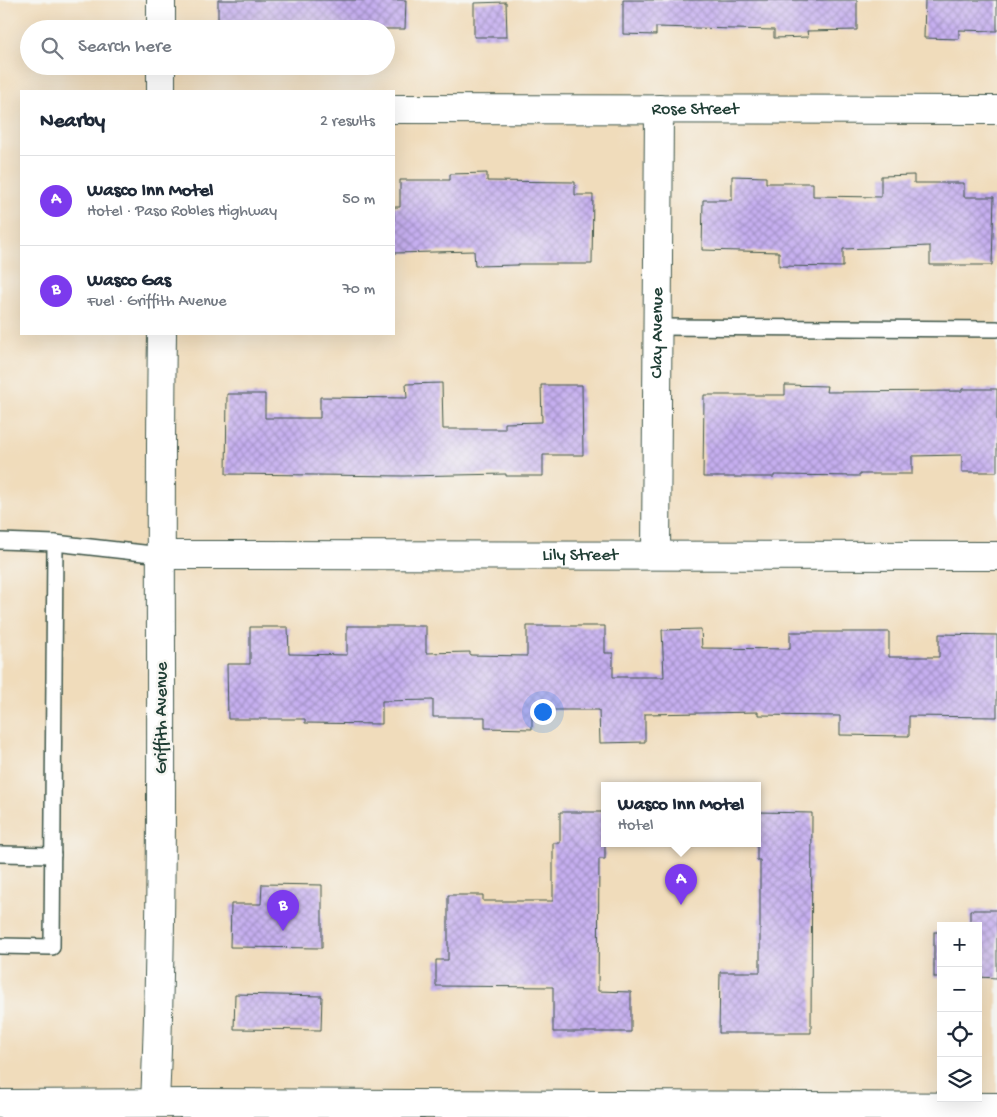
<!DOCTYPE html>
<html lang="en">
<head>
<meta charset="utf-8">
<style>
  :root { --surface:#fff; --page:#f6f6f7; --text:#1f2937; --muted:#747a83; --line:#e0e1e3; --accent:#7c3aed }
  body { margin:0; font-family:"Gochi Hand",sans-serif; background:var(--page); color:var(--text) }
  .controls { position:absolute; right:15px; bottom:15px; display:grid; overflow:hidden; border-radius:0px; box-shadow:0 5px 20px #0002 }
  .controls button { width:45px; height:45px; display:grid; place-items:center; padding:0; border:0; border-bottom:1px solid var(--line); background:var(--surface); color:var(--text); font:25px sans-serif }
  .you { position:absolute; left:542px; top:711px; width:18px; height:18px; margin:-12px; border:4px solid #fff; border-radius:50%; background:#1a73e8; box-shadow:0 0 0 8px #1a73e833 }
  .badge { display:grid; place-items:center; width:32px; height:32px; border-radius:50%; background:var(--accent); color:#fff; font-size:16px; font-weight:700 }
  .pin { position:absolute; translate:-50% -41px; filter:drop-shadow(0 1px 2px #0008) }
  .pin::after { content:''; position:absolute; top:26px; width:18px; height:15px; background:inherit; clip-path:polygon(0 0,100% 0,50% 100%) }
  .popup { position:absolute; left:601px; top:782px; width:160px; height:65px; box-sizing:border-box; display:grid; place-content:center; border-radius:0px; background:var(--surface); filter:drop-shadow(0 1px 4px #0005); font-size:16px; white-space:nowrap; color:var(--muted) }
  .popup b { font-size:19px; color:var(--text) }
  .popup::after { content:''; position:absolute; left:50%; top:100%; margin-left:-10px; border:10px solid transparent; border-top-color:var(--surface) }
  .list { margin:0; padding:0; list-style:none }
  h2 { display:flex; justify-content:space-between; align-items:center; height:65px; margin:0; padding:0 20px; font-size:21px }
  h2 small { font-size:16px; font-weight:400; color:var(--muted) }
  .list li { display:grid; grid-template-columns:32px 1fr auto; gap:15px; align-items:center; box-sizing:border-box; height:90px; padding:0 20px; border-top:1px solid var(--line) }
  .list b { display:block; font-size:19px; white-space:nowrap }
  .list p { margin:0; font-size:16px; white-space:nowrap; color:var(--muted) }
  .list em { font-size:16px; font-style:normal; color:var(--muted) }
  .icon { flex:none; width:28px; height:28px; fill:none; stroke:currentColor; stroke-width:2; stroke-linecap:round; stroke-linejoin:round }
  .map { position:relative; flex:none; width:997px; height:1117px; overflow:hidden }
  .search { position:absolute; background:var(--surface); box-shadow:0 5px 20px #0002; left:20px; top:20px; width:375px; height:55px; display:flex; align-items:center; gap:12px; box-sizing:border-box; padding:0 18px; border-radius:28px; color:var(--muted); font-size:19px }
  .panel { position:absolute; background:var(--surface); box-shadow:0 5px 20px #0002; left:20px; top:90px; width:375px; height:245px; border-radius:0px }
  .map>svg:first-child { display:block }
  .building { fill:url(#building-cross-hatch) }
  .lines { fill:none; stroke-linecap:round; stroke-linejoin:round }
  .service-casing { stroke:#3e5548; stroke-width:18 }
  .minor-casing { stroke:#3e5548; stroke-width:30 }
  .tertiary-casing { stroke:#3e5548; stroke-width:30 }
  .trunk-casing { stroke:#3e5548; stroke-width:30 }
  .service { stroke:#fff; stroke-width:15 }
  .minor { stroke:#fff; stroke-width:28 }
  .tertiary { stroke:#fff; stroke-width:28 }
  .trunk { stroke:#fff; stroke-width:28 }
  .labels { text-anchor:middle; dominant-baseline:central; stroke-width:5; stroke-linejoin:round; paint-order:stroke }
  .street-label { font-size:18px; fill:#1f3d34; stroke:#f6f6f2 }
</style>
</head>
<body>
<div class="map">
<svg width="997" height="1117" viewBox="0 0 997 1117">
  <defs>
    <pattern id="building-cross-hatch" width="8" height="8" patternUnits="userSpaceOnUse" patternTransform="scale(1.25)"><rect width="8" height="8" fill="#c6aff0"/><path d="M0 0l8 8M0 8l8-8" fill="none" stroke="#a090c3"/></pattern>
  </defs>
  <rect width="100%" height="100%" fill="#f6f6f2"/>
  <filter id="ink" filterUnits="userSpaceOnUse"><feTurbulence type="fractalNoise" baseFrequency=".02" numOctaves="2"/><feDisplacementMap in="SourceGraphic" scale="10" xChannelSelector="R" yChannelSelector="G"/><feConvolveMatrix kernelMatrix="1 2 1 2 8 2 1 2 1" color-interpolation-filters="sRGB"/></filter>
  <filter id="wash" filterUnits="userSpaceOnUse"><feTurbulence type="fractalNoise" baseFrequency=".0096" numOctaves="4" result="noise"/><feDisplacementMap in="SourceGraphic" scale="20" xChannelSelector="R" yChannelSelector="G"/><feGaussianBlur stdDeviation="1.12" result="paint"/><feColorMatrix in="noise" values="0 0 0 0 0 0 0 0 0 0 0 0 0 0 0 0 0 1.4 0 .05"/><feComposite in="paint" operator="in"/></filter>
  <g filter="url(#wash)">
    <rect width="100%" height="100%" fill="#f0dcbb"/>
    <g id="blocks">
      <g class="building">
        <polygon points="218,0 406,0 405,29 256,29 256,26 218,25"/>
        <polygon points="623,0 857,0 857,30 807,31 808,37 774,38 774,30 656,27 656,35 623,34"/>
        <polygon points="925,0 997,0 997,31 959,30 959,39 924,38"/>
        <polygon points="506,2 507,37 474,37 474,3"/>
        <polygon points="487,173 487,181 575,182 575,195 593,195 592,264 518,264 518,265 475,266 474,251 394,253 394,207 400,207 400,180 450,180 450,174"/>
        <polygon points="914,175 914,183 964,183 964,197 994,197 992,265 930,265 930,246 843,249 843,267 779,266 779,252 702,250 703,200 732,200 732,176 766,177 766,183 813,183 813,196 881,197 881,176"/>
        <polygon points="442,383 443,429 505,429 505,423 542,422 541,385 582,385 583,455 543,455 543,476 506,476 506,474 404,476 226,474 227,394 265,394 265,418 320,418 320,397 407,398 406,384"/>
        <polygon points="785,385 827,386 826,392 962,391 962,389 997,389 997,472 962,472 962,455 912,456 912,474 860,474 860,476 774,475 774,477 703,477 704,395 785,395"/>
        <polygon points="347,626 426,626 426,653 470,652 470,655 527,656 527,626 605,626 605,653 613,653 613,677 664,677 662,630 701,629 702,648 790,649 790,632 889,632 889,657 939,657 939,634 997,635 997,717 909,716 909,736 840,735 840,716 758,715 758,712 645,714 645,742 600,743 599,710 532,710 532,729 485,728 485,717 433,717 433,700 382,701 382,724 305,723 305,719 228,719 227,664 250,664 250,627 288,627 289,654 347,655"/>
        <polygon points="560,812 605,812 605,859 599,859 598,991 631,992 631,1032 553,1032 553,987 436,986 436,960 448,960 448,895 483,895 483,901 553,901 553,843 560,843"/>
        <polygon points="757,812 812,813 811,1033 719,1033 720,972 760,972 760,860 757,860"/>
        <polygon points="262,884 322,885 322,948 230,947 231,904 261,904"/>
        <polygon points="970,910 997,910 997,978 978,977 978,926 970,926"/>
        <rect x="934" y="932" width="7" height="45"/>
        <polygon points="235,994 322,996 321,1030 234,1029"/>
      </g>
    </g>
  </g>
  <g filter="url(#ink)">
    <use href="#blocks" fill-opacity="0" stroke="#3e5548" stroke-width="1"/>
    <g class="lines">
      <defs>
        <g id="service">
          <polyline points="658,327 997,329"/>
          <polyline points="0,541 55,543 161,555"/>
          <polyline points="0,854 53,855"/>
          <polyline points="0,946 52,947 55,543"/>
        </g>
        <g id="minor">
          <path id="s1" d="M394,109L997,110"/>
          <path id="s2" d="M161,555L997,556"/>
          <path id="s3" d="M656,555L659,109"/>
        </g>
        <g id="tertiary">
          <polyline points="161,0 161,29"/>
          <polyline points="161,66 161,91"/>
          <path d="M155,1103C166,846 158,590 162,334"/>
        </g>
        <polyline id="trunk" points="0,1104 195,1103 997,1107"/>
      </defs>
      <use href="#service" class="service-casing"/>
      <use href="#minor" class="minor-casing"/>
      <use href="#tertiary" class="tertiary-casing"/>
      <use href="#trunk" class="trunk-casing"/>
      <use href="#service" class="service"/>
      <use href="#minor" class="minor"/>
      <use href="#tertiary" class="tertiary"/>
      <use href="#trunk" class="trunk"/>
    </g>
  </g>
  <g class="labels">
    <g class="street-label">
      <text stroke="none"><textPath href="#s1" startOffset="301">Rose Street</textPath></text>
      <text stroke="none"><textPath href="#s3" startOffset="222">Clay Avenue</textPath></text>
      <text stroke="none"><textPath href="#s2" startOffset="419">Lily Street</textPath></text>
      <text transform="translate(162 718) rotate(-90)">Griffith Avenue</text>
    </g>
  </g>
</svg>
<div class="controls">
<button>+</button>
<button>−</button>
<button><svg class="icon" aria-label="locate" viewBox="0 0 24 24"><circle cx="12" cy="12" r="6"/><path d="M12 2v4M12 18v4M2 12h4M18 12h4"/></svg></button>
<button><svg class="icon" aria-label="layers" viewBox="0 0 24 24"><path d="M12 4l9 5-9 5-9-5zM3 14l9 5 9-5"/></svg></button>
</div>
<div class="you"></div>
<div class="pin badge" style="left:681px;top:905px">A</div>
<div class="popup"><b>Wasco Inn Motel</b>Hotel</div>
<div class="pin badge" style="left:283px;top:931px">B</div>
<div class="search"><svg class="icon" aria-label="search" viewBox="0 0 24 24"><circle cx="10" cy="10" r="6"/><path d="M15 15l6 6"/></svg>Search here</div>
<section class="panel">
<h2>Nearby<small>2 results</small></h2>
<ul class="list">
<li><span class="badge">A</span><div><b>Wasco Inn Motel</b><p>Hotel · Paso Robles Highway</p></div><em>50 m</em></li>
<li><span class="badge">B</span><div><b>Wasco Gas</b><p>Fuel · Griffith Avenue</p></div><em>70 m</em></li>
</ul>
</section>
</div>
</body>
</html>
